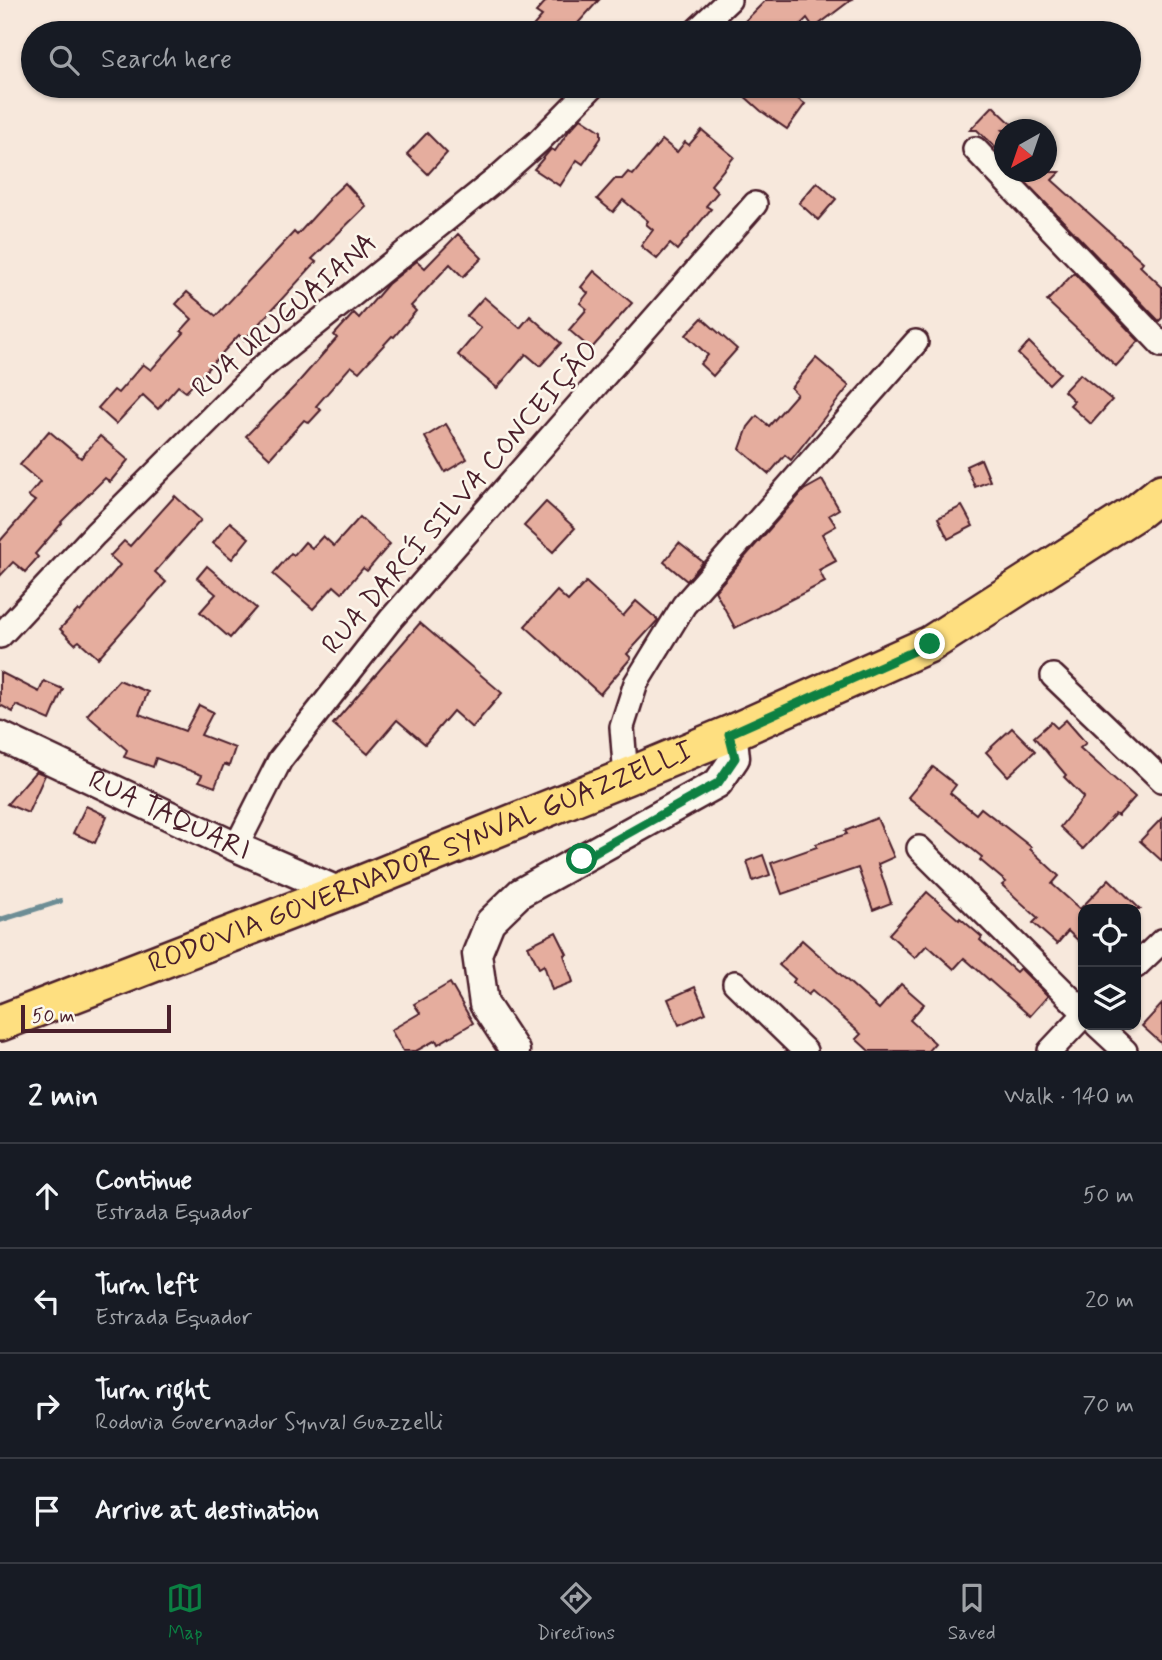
<!DOCTYPE html>
<html lang="en">
<head>
<meta charset="utf-8">
<style>
  :root { --surface:#171b24; --page:#242831; --text:#f1f3f6; --muted:#9ea1a6; --line:#363941; --accent:#0b8043 }
  body { margin:0; font-family:Mynerve,sans-serif; background:var(--page); color:var(--text) }
  .controls { position:absolute; right:21px; bottom:21px; display:grid; overflow:hidden; border-radius:14px; box-shadow:0 2px 5px #0004 }
  .controls button { width:63px; height:63px; display:grid; place-items:center; padding:0; border:0; border-bottom:2px solid var(--line); background:var(--surface); color:var(--text); font:35px sans-serif }
  .compass { position:absolute; left:994px; top:119px; width:63px; height:63px; border-radius:50%; background:var(--surface); box-shadow:0 2px 5px #0004; rotate:220deg }
  .scale { position:absolute; left:21px; bottom:18px; width:150px; box-sizing:border-box; padding-left:7px; border:4px solid #4a1f2b; border-top:0; font-size:19px; line-height:24px; white-space:nowrap; color:#4a1f2b; -webkit-text-stroke:5px #fbf7ec; paint-order:stroke }
  .stop { position:absolute; width:21px; height:21px; margin:-16px; border:5px solid #0b8043; border-radius:50%; background:#fff }
  .stop.end { background:#0b8043; border-color:#fff; box-shadow:0 2px 7px #0008 }
  .list { margin:0; padding:0; list-style:none }
  h2 { display:flex; justify-content:space-between; align-items:center; height:91px; margin:0; padding:0 28px; font-size:30px }
  h2 small { font-size:23px; font-weight:400; color:var(--muted) }
  .list li { display:grid; grid-template-columns:46px 1fr auto; gap:21px; align-items:center; box-sizing:border-box; height:105px; padding:0 28px; border-top:2px solid var(--line) }
  .list b { display:block; font-size:26px; white-space:nowrap }
  .list p { margin:0; font-size:23px; white-space:nowrap; color:var(--muted) }
  .list em { font-size:23px; font-style:normal; color:var(--muted) }
  .icon { flex:none; width:38px; height:38px; fill:none; stroke:currentColor; stroke-width:2; stroke-linecap:round; stroke-linejoin:round }
  .map { position:relative; flex:none; width:1162px; height:1051px; overflow:hidden }
  .search { position:absolute; background:var(--surface); box-shadow:0 2px 5px #0004; left:21px; right:21px; top:21px; height:77px; display:flex; align-items:center; gap:18px; box-sizing:border-box; padding:0 24px; border-radius:38px; color:var(--muted); font-size:26px }
  .sheet { height:511px; background:var(--surface) }
  nav { display:flex; justify-content:space-around; align-items:center; box-sizing:border-box; height:98px; border-top:2px solid var(--line); background:var(--surface); font-size:19px; color:var(--muted) }
  nav a { display:grid; justify-items:center; gap:4px }
  nav .on { color:var(--accent) }
  .map>svg:first-child { display:block }
  .lines { fill:none; stroke-linecap:round; stroke-linejoin:round }
  .stream { stroke:#6d8d95; stroke-width:6 }
  .building { fill:#e5ad9e; stroke:#4a1f2b; stroke-width:2 }
  .minor-casing { stroke:#4a1f2b; stroke-width:28 }
  .tertiary-casing { stroke:#4a1f2b; stroke-width:33 }
  .primary-casing { stroke:#4a1f2b; stroke-width:40 }
  .minor { stroke:#fbf7ec; stroke-width:23 }
  .tertiary { stroke:#fbf7ec; stroke-width:28 }
  .primary { stroke:#fedf80; stroke-width:35 }
  .route { stroke:#0b8043; stroke-width:9 }
  .labels { text-anchor:middle; dominant-baseline:central; stroke-width:5; stroke-linejoin:round; paint-order:stroke }
  .street-label { font-size:28px; fill:#4a1f2b; stroke:#fbf7ec }
</style>
</head>
<body>
<div class="map">
<svg width="1162" height="1051" viewBox="0 0 1162 1051">
  <rect width="100%" height="100%" fill="#f7e8dc"/>
  <filter id="ink" filterUnits="userSpaceOnUse"><feTurbulence type="fractalNoise" baseFrequency=".0143" numOctaves="2"/><feDisplacementMap in="SourceGraphic" scale="14" xChannelSelector="R" yChannelSelector="G"/><feConvolveMatrix kernelMatrix="1 2 1 2 8 2 1 2 1" color-interpolation-filters="sRGB"/></filter>
  <g filter="url(#ink)">
    <g class="lines">
      <polyline class="stream" points="0,920 60,901"/>
    </g>
    <g class="building">
      <polygon points="547,0 599,0 569,33 527,33 542,16 536,12"/>
      <polygon points="766,0 851,0 814,28 807,18 792,33 733,33"/>
      <polygon points="733,86 780,86 805,104 787,129 761,111"/>
      <polygon points="993,106 1018,130 1002,130 1004,132 1004,156 977,130 970,130"/>
      <polygon points="581,118 601,131 601,138 583,164 577,160 560,186 534,169 551,149 555,151 569,131"/>
      <polygon points="702,130 734,157 711,185 718,192 706,206 711,209 677,250 670,244 657,259 641,246 653,230 646,224 648,221 623,200 613,212 597,199 615,179 622,179 628,172 633,175 662,140 677,152 685,142 689,145"/>
      <polygon points="427,133 447,153 428,174 407,154"/>
      <polygon points="1016,172 1060,172 1052,180 1143,262 1140,266 1162,287 1162,318 1159,321"/>
      <polygon points="817,182 836,199 818,220 799,203"/>
      <polygon points="345,183 366,206 312,259 316,262 244,340 239,335 186,392 178,386 158,409 143,395 116,424 98,408 114,390 118,393 143,364 151,370 184,333 181,331 192,319 176,304 187,292 216,316 294,232 297,235 329,200 328,199"/>
      <polygon points="458,234 482,258 463,277 450,264 411,306 416,311 394,337 392,336 359,372 351,366 316,406 321,410 309,423 304,420 270,458 246,436 295,386 337,338 334,335 354,313 359,318 388,284 417,261 425,268"/>
      <polygon points="594,271 632,303 591,349 569,330 587,309 580,303 588,293 581,287"/>
      <polygon points="1074,273 1139,341 1116,366 1047,301"/>
      <polygon points="484,297 520,328 530,316 561,343 540,366 526,354 497,388 458,355 481,328 467,316"/>
      <polygon points="702,318 737,349 713,376 700,364 708,355 686,335"/>
      <polygon points="1029,342 1060,373 1049,384 1018,354"/>
      <polygon points="816,358 849,386 791,460 785,455 769,474 740,449 748,427 757,416 769,426 797,394 791,388"/>
      <polygon points="1080,374 1112,400 1091,424 1070,405 1074,401 1064,391"/>
      <polygon points="446,424 467,459 445,472 425,437"/>
      <polygon points="49,431 81,458 100,436 128,460 110,482 105,478 61,522 62,523 35,554 38,557 25,572 13,562 0,576 0,541 35,501 28,496 40,482 20,465"/>
      <polygon points="981,459 990,481 975,487 966,466"/>
      <polygon points="822,480 839,509 829,515 836,526 822,534 836,561 819,570 825,582 735,628 715,591 804,490"/>
      <polygon points="175,496 201,520 155,572 166,582 98,658 79,641 75,644 60,629 78,610 80,612 120,565 110,556 124,541 130,546"/>
      <polygon points="546,502 575,528 553,552 524,526"/>
      <polygon points="962,506 973,526 948,539 938,518"/>
      <polygon points="360,517 390,544 367,571 363,568 342,593 334,586 313,609 273,574 291,553 294,555 305,542 312,548 323,536 334,546"/>
      <polygon points="230,522 249,538 232,559 213,543"/>
      <polygon points="679,543 703,562 687,581 664,562"/>
      <polygon points="207,566 256,608 230,638 200,612 216,594 197,578"/>
      <polygon points="586,582 623,616 636,601 658,620 627,654 631,658 600,694 525,626 557,591 568,601"/>
      <polygon points="420,623 502,693 472,728 453,711 425,744 397,720 368,754 333,724"/>
      <polygon points="0,672 39,692 44,681 63,689 50,720 16,705 13,712 0,705"/>
      <polygon points="119,680 148,692 139,714 185,731 199,705 213,712 201,735 235,748 229,766 224,764 215,787 199,781 202,775 156,758 153,767 124,757 127,750 87,715"/>
      <polygon points="1066,720 1086,743 1080,748 1135,797 1118,816 1115,814 1083,849 1060,827 1084,797 1064,777 1066,775 1034,737 1051,722 1057,728"/>
      <polygon points="1012,728 1035,751 1008,776 986,752"/>
      <polygon points="933,767 956,785 950,793 976,814 981,808 1031,847 1030,849 1059,876 1052,884 1080,909 1109,879 1140,909 1080,909 1083,912 1083,945 1068,931 1057,944 1033,923 1038,918 1002,885 1006,882 980,860 982,857 908,797"/>
      <polygon points="36,771 45,775 28,813 7,804"/>
      <polygon points="86,806 107,816 95,843 73,833"/>
      <polygon points="877,818 894,857 878,864 891,903 873,910 858,868 782,894 771,863 817,847 816,844 847,834 845,831"/>
      <polygon points="1162,818 1162,861 1140,841"/>
      <polygon points="763,855 770,875 753,881 747,861"/>
      <polygon points="927,892 959,920 960,918 982,937 980,940 1016,972 1020,968 1048,996 1030,1016 964,958 954,969 927,945 915,958 889,934"/>
      <polygon points="556,932 567,954 564,955 573,982 552,990 544,965 539,968 528,946"/>
      <polygon points="802,940 879,1009 901,984 924,1004 910,1020 935,1043 928,1051 869,1051 856,1039 861,1034 812,991 808,995 793,982 795,979 779,965"/>
      <polygon points="450,983 473,1023 438,1044 436,1040 416,1051 403,1051 391,1030 420,1013 414,1004"/>
      <polygon points="695,987 706,1013 679,1025 668,999"/>
      <polygon points="1162,1004 1162,1044 1142,1026"/>
    </g>
    <g class="lines">
      <defs>
        <g id="minor">
          <polyline points="694,33 729,0"/>
          <polyline points="975,149 1162,345"/>
          <polyline points="0,636 95,534 260,369 494,181 538,142 593,86"/>
          <polyline points="1053,676 1162,780"/>
          <polyline points="626,777 622,727 636,683 684,605 916,342"/>
          <polyline points="236,847 280,760 391,619 755,204"/>
          <polyline points="919,848 1083,1011"/>
          <polyline points="1136,966 1162,941"/>
          <polyline points="735,983 805,1051"/>
          <polyline points="1097,1025 1125,1051"/>
          <polyline points="1050,1051 1083,1016"/>
        </g>
        <g id="tertiary">
          <path id="s1" d="M0,736L236,847L340,892"/>
          <polyline points="515,1051 484,1004 477,954 490,922 520,893 718,783 735,758 734,748 729,734"/>
        </g>
        <g id="primary">
          <path id="s2" d="M0,1023L340,892L626,777L729,734L930,644L1138,511L1162,492"/>
        </g>
      </defs>
      <use href="#minor" class="minor-casing"/>
      <use href="#tertiary" class="tertiary-casing"/>
      <use href="#primary" class="primary-casing"/>
      <use href="#minor" class="minor"/>
      <use href="#tertiary" class="tertiary"/>
      <use href="#primary" class="primary"/>
    </g>
  </g>
  <g class="lines" filter="url(#ink)">
    <polyline class="route" points="582,859 718,783 735,758 729,734 930,644"/>
  </g>
  <g class="labels">
    <g class="street-label">
      <text transform="translate(285 316) rotate(-41)">RUA URUGUAIANA</text>
      <text transform="translate(461 498) rotate(-49)">RUA DARCÍ SILVA CONCEIÇÃO</text>
      <text stroke="none"><textPath href="#s1" startOffset="187">RUA TAQUARI</textPath></text>
      <text stroke="none"><textPath href="#s2" startOffset="452">RODOVIA GOVERNADOR SYNVAL GUAZZELLI</textPath></text>
    </g>
  </g>
</svg>
<div class="controls">
<button><svg class="icon" aria-label="locate" viewBox="0 0 24 24"><circle cx="12" cy="12" r="6"/><path d="M12 2v4M12 18v4M2 12h4M18 12h4"/></svg></button>
<button><svg class="icon" aria-label="layers" viewBox="0 0 24 24"><path d="M12 4l9 5-9 5-9-5zM3 14l9 5 9-5"/></svg></button>
</div>
<svg class="compass" viewBox="-18 -18 36 36"><path d="M0-13l5 13h-10z" fill="#e53935"/><path d="M0 13l5-13h-10z" fill="#9ea1a6"/></svg>
<div class="scale">50 m</div>
<div class="stop" style="left:582px;top:859px"></div>
<div class="stop end" style="left:930px;top:644px"></div>
<div class="search"><svg class="icon" aria-label="search" viewBox="0 0 24 24"><circle cx="10" cy="10" r="6"/><path d="M15 15l6 6"/></svg>Search here</div>
</div>
<section class="sheet">
<h2>2 min<small>Walk · 140 m</small></h2>
<ul class="list">
<li><svg class="icon" aria-label="ahead" viewBox="0 0 24 24"><path d="M12 20V5M6 11l6-6 6 6"/></svg><div><b>Continue</b><p>Estrada Equador</p></div><em>50 m</em></li>
<li><svg class="icon" aria-label="left" viewBox="0 0 24 24"><path d="M17 20v-9H6M10 6l-5 5 5 5"/></svg><div><b>Turn left</b><p>Estrada Equador</p></div><em>20 m</em></li>
<li><svg class="icon" aria-label="right" viewBox="0 0 24 24"><path d="M7 20v-9h11M14 6l5 5-5 5"/></svg><div><b>Turn right</b><p>Rodovia Governador Synval Guazzelli</p></div><em>70 m</em></li>
<li><svg class="icon" aria-label="arrive" viewBox="0 0 24 24"><path d="M6 21V4h12l-3 4 3 4H6"/></svg><div><b>Arrive at destination</b></div></li>
</ul>
</section>
<nav>
<a class="on"><svg class="icon" aria-label="map" viewBox="0 0 24 24"><path d="M3 6l6-2 6 2 6-2v14l-6 2-6-2-6 2zM9 4v14M15 6v14"/></svg>Map</a>
<a><svg class="icon" aria-label="directions" viewBox="0 0 24 24"><path d="M12 3l9 9-9 9-9-9zM9 14v-3h6M13 9l2 2-2 2"/></svg>Directions</a>
<a><svg class="icon" aria-label="saved" viewBox="0 0 24 24"><path d="M7 4h10v16l-5-4-5 4z"/></svg>Saved</a>
</nav>
</body>
</html>
